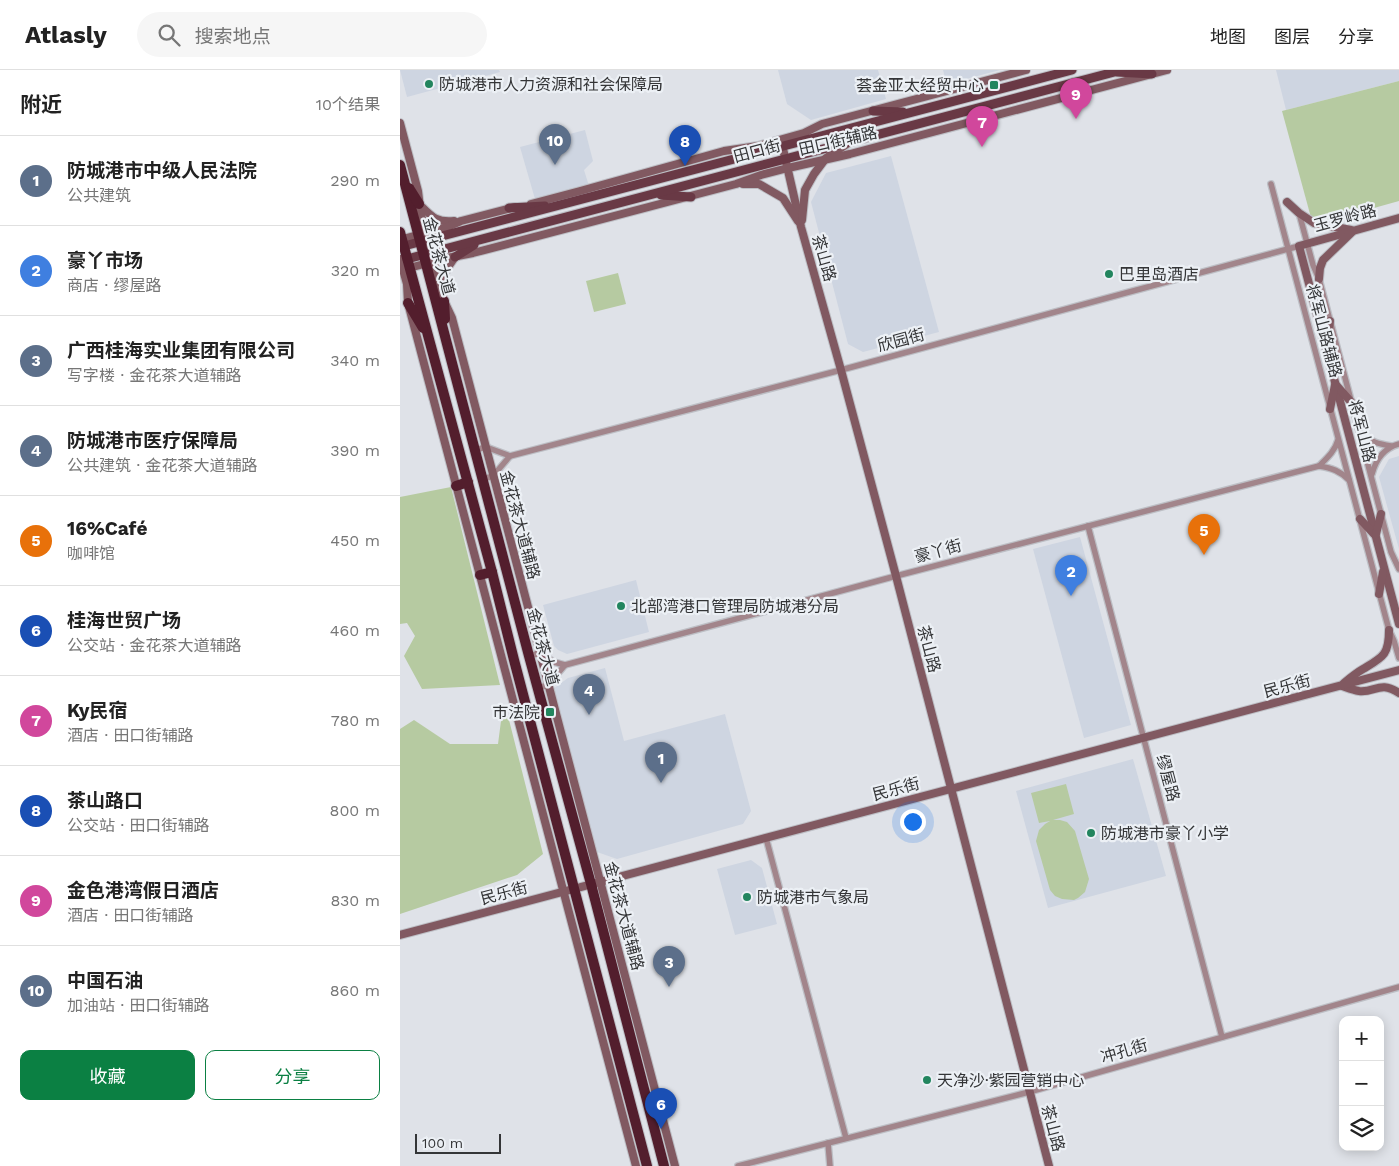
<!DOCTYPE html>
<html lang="zh">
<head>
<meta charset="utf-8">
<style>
  :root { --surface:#fff; --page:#f6f6f6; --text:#222; --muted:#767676; --line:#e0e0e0; --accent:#0b8043 }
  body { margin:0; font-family:"Work Sans","Noto Sans SC",sans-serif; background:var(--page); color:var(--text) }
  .controls { position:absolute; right:15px; bottom:15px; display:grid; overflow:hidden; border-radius:10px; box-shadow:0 2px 12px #0003 }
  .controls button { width:45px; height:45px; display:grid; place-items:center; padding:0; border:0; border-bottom:1px solid var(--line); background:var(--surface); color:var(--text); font:25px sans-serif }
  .scale { position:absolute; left:15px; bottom:12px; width:86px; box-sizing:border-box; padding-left:5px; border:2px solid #343537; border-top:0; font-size:14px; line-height:18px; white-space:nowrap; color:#343537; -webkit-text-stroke:4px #ecf0f5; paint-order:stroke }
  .you { position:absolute; left:512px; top:751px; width:18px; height:18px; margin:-12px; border:4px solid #fff; border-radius:50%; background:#1a73e8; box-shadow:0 0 0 8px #1a73e833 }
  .badge { display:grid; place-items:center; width:32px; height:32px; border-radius:50%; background:var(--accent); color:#fff; font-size:16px; font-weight:700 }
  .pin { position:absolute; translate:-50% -41px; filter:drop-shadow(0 1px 2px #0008) }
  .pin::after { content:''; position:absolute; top:26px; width:18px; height:15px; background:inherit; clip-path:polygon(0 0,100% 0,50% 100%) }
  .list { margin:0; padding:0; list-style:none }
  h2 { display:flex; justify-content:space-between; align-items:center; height:65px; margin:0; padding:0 20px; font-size:21px }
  h2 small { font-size:16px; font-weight:400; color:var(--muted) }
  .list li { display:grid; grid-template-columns:32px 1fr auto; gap:15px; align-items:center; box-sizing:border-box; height:90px; padding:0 20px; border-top:1px solid var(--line) }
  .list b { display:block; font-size:19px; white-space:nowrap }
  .list p { margin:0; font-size:16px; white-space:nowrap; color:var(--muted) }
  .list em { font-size:16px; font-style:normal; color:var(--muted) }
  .actions { display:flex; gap:10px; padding:15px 20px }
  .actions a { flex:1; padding:11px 0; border:1px solid var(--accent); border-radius:10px; text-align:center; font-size:18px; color:var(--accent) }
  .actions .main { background:var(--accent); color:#fff }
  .icon { flex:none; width:28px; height:28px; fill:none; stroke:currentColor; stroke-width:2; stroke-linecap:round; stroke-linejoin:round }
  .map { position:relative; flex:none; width:999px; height:1096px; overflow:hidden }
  header { display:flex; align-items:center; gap:30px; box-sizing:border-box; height:70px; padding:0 25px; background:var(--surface); border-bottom:1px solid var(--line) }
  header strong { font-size:24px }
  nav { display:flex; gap:28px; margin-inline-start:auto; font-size:18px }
  .search { width:350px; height:45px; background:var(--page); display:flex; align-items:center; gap:12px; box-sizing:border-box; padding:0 18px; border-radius:28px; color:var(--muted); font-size:19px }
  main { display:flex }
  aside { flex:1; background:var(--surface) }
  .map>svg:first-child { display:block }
  .built { fill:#ced5e1 }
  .green { fill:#b6caa1 }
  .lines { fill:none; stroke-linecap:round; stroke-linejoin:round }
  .street-casing { stroke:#bdbfc5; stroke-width:8 }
  .secondary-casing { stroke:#bdbfc5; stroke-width:10 }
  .primary-casing { stroke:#bdbfc5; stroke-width:11 }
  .highway-casing { stroke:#bdbfc5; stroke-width:12 }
  .street { stroke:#a2858b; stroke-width:5.5 }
  .secondary { stroke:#815961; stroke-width:8 }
  .primary { stroke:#693945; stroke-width:9 }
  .highway { stroke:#531e2d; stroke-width:10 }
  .poi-dot { fill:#22855e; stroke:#ecf0f5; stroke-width:2 }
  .labels { text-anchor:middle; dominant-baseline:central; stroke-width:4.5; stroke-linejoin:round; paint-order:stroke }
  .poi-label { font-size:16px; fill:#343537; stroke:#ecf0f5; text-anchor:start }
  .street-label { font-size:16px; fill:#343537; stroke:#ecf0f5 }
</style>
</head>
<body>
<header>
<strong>Atlasly</strong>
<div class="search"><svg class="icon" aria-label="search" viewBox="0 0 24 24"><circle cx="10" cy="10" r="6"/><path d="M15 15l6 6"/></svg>搜索地点</div>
<nav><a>地图</a><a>图层</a><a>分享</a></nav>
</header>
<main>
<aside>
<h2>附近<small>10个结果</small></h2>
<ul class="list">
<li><span class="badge" style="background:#5c6f8a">1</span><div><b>防城港市中级人民法院</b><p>公共建筑</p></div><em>290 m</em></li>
<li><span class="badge" style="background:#3f7fe0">2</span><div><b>豪丫市场</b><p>商店 · 缪屋路</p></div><em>320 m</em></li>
<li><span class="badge" style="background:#5c6f8a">3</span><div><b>广西桂海实业集团有限公司</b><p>写字楼 · 金花茶大道辅路</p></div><em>340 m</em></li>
<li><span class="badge" style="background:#5c6f8a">4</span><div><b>防城港市医疗保障局</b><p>公共建筑 · 金花茶大道辅路</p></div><em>390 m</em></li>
<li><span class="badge" style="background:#e8710a">5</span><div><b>16%Café</b><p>咖啡馆</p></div><em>450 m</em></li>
<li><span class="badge" style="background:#1a4fb4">6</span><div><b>桂海世贸广场</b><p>公交站 · 金花茶大道辅路</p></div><em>460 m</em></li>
<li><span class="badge" style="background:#d1479c">7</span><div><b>Ky民宿</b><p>酒店 · 田口街辅路</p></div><em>780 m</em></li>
<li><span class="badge" style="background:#1a4fb4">8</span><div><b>茶山路口</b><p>公交站 · 田口街辅路</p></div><em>800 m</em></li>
<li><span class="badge" style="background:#d1479c">9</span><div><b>金色港湾假日酒店</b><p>酒店 · 田口街辅路</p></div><em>830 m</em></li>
<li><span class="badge" style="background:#5c6f8a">10</span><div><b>中国石油</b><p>加油站 · 田口街辅路</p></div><em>860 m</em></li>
</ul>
<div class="actions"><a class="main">收藏</a><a>分享</a></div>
</aside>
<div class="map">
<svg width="999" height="1096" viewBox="0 0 999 1096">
  <rect width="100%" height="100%" fill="#dfe2e8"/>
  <g class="built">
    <polygon points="0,0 99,0 100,2 7,27"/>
    <polygon points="378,0 478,0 486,29 411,50 387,34"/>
    <polygon points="543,0 600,0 547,14"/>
    <polygon points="876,0 999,0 999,11 886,40"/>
    <polygon points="185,60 193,91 184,100 189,116 135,129 120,77"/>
    <polygon points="491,86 539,262 463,282 448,274 411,132 426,103"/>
    <polygon points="999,386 999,479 979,407 989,389"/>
    <polygon points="680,467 731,655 684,668 633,479"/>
    <polygon points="236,510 249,562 167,584 158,580 154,576 143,535"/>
    <polygon points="205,598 224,671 325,644 351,741 343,754 217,789 197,782 153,619 168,608"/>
    <polygon points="733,689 766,806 648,838 616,721"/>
    <polygon points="351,790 362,798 377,854 335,865 317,799"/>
  </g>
  <g class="green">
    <polygon points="999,11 999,131 913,155 882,41"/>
    <polygon points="218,203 226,234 194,242 186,211"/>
    <polygon points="51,417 100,615 22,619 4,586 15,566 7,553 0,554 0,427"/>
    <polygon points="108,646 143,784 117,805 0,844 0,659 14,650 50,674 98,674 101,651"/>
    <polygon points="666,714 674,744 653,750 660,750 667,752 675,761 689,809 685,822 678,828 674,830 662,829 655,826 650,820 636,771 639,760 645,754 650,751 639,753 631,723"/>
  </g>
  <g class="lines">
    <defs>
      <g id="street">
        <polyline points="871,114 989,560 994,571 999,588"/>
        <polyline points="899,143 913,195 919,209 991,482 999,499"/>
        <path d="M961,364C970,372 980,374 991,376"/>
        <polyline points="75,380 86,377 110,386 93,406 83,409"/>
        <polyline points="110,386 441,300 899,176"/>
        <path d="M919,396C927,388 935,381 938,370"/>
        <path d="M972,404C976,389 984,378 999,374"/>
        <polyline points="688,456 822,967"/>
        <polyline points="129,586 140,583 154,592 165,595 148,615 138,618"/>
        <path d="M165,595L496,506L919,396C932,398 940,401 949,410"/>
        <polyline points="366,768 446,1068"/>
        <polyline points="428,1073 430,1096"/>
        <polyline points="338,1096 629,1022 999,917"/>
      </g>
      <g id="secondary">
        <polyline points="0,53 18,121 21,145 44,231 52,248 275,1096"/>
        <polyline points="381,70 401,157 441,300 496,506 649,1096"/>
        <polyline points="343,114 359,114 383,128 398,151"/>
        <polyline points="887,132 899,143 914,153 951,160"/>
        <path d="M19,134C31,146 36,153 54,151"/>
        <polyline points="131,134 180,121 324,81 358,76 404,63 422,54 626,0"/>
        <polyline points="999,148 899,176 999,554"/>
        <polyline points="402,150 405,120 414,104 426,88 447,74"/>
        <polyline points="0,170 47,157 61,151 115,137"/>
        <polyline points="0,189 7,214 8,233 236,1096"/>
        <polyline points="5,199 47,188 73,183 336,114 361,105 388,98 450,84 767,0"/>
        <polyline points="919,209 920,198 923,190 952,162"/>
        <path d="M43,217C42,204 48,197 55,187"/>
        <polyline points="927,274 930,251"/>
        <polyline points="936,315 952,333"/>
        <polyline points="930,339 935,315"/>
        <polyline points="960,449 974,464"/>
        <polyline points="976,464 981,444"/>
        <polyline points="979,524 983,502"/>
        <path d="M944,613C950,608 956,603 963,599C983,587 989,585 989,560"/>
        <path d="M942,616C948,618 953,620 959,621C975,623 980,610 999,623"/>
        <polyline points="0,865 999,600"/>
      </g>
      <g id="primary">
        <polyline points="717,2 752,4"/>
        <polyline points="473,41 503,42"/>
        <polyline points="261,125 291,127"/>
        <polyline points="109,138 145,136"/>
        <polyline points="4,176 672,0"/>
        <polyline points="55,187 74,175"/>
        <polyline points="7,189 722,0"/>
      </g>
      <g id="highway">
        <polyline points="0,95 129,586 191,814 264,1096"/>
        <polyline points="9,118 19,134"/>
        <polyline points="0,162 92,502 114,590 247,1096"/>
        <polyline points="44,231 45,249"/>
        <polyline points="8,233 23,258"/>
        <polyline points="56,416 68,412"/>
        <polyline points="80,505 92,502"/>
      </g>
    </defs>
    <use href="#street" class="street-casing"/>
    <use href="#secondary" class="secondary-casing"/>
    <use href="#primary" class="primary-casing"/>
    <use href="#highway" class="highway-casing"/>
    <use href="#street" class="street"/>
    <use href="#secondary" class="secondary"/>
    <use href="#primary" class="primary"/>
    <use href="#highway" class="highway"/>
  </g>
  <g class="poi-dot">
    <circle cx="29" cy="14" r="5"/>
    <rect x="589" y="10" width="10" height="10" rx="2.5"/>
    <circle cx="709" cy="204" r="5"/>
    <circle cx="221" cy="536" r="5"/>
    <rect x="145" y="637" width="10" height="10" rx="2.5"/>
    <circle cx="691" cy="763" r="5"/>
    <circle cx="347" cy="827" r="5"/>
    <circle cx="527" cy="1010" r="5"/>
  </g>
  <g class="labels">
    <g class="poi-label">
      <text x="39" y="14">防城港市人力资源和社会保障局</text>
      <text x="584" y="15" text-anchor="end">荟金亚太经贸中心</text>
      <text x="719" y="204">巴里岛酒店</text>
      <text x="231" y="536">北部湾港口管理局防城港分局</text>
      <text x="140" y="642" text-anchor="end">巿法院</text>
      <text x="701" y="763">防城港市豪丫小学</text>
      <text x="357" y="827">防城港市气象局</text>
      <text x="537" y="1010">天净沙·紫园营销中心</text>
    </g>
    <g class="street-label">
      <text transform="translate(438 71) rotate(-13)">田口街辅路</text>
      <text transform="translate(357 81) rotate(-15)">田口街</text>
      <text transform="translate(945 148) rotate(-15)">玉罗岭路</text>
      <text transform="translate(39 186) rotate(75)">金花茶大道</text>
      <text transform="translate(424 188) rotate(74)">茶山路</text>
      <text transform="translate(924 261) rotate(75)">将军山路辅路</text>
      <text transform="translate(501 270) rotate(-15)">欣园街</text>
      <text transform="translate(962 361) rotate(75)">将军山路</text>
      <text transform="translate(120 455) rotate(75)">金花茶大道辅路</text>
      <text transform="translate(538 481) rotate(-15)">豪丫街</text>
      <text transform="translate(143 577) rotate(75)">金花茶大道</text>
      <text transform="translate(529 579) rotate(75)">茶山路</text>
      <text transform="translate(887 616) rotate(-15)">民乐街</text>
      <text transform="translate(768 708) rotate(75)">缪屋路</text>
      <text transform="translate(496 719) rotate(-15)">民乐街</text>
      <text transform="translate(104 823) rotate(-15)">民乐街</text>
      <text transform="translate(224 846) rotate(75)">金花茶大道辅路</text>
      <text transform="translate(724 981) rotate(-16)">冲孔街</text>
      <text transform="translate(653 1058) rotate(75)">茶山路</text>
    </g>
  </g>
</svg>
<div class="controls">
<button>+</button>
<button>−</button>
<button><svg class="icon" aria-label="layers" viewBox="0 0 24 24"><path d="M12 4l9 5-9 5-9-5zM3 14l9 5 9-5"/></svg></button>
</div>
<div class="scale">100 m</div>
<div class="you"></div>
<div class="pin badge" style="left:261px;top:713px;background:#5c6f8a">1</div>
<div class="pin badge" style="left:671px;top:526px;background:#3f7fe0">2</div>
<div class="pin badge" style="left:269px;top:917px;background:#5c6f8a">3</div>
<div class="pin badge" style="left:189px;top:645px;background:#5c6f8a">4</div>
<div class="pin badge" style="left:804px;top:485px;background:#e8710a">5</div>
<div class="pin badge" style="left:261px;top:1059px;background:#1a4fb4">6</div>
<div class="pin badge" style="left:582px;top:77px;background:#d1479c">7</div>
<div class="pin badge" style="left:285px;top:96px;background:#1a4fb4">8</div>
<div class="pin badge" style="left:676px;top:49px;background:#d1479c">9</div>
<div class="pin badge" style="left:155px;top:95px;background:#5c6f8a">10</div>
</div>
</main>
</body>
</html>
